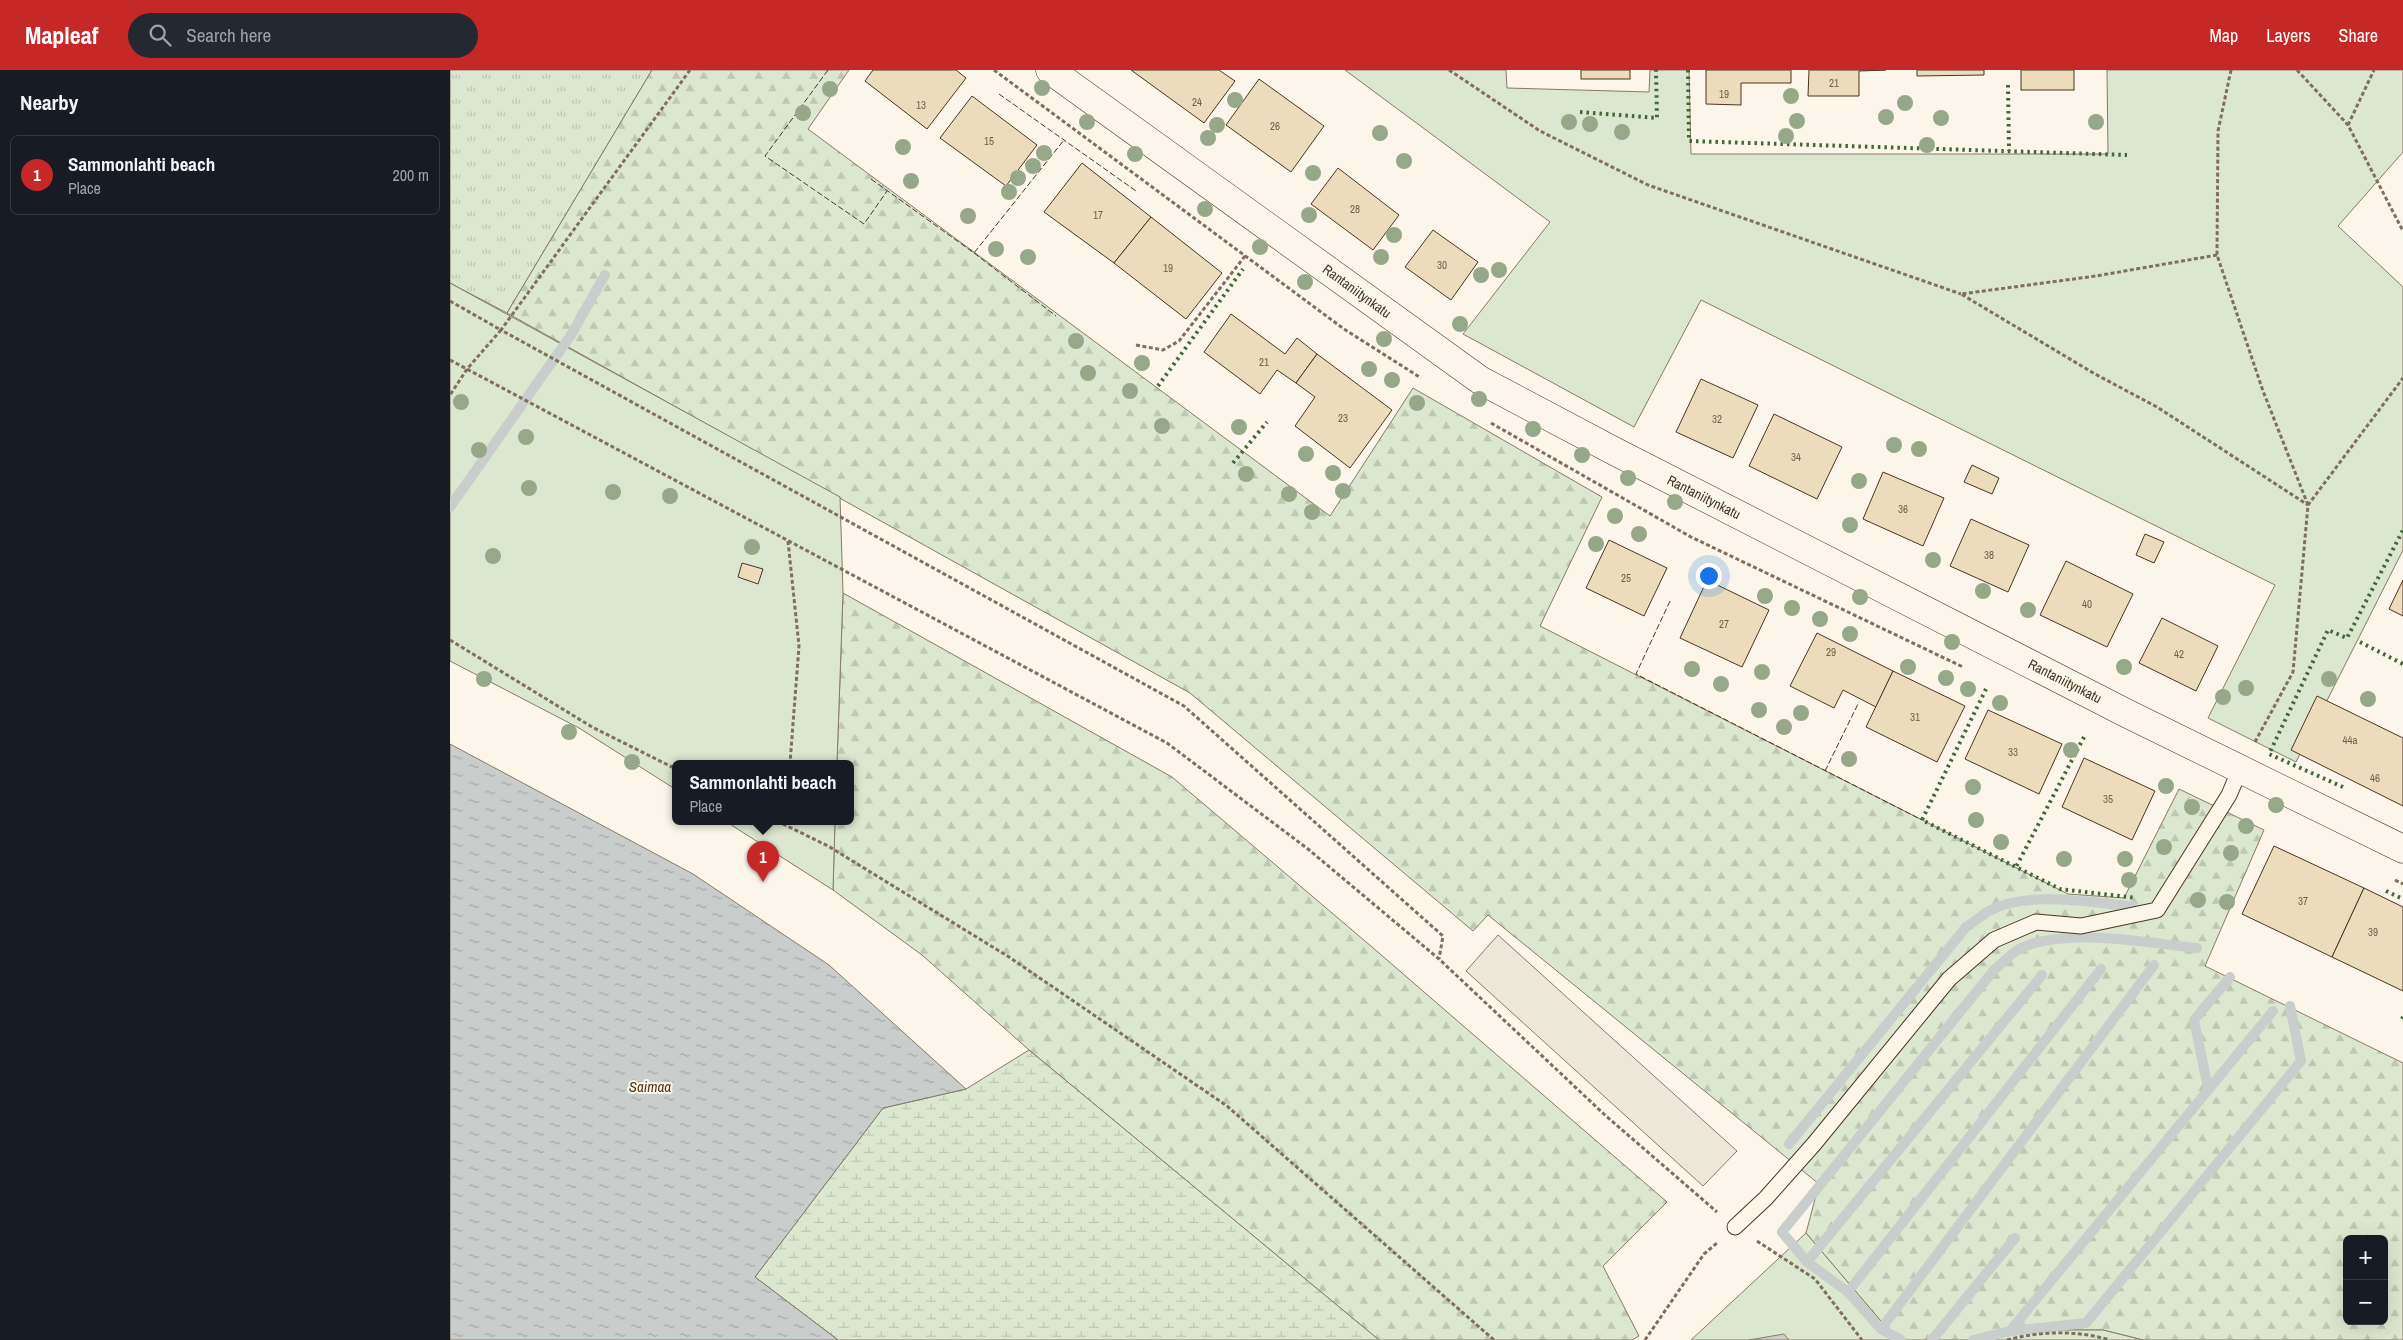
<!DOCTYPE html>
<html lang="en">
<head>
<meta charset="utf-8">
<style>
  :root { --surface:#171b24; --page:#242831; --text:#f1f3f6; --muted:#9ea1a6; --line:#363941; --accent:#c62828 }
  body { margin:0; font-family:"Archivo Narrow",sans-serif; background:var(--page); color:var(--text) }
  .controls { position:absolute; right:15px; bottom:15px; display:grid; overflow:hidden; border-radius:8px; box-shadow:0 5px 20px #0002 }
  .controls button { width:45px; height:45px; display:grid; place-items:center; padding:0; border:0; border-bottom:1px solid var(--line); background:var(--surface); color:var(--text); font:25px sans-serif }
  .you { position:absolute; left:1258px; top:505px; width:18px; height:18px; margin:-12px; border:4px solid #fff; border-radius:50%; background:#1a73e8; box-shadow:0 0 0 8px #1a73e833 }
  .badge { display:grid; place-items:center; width:32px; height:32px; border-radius:50%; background:var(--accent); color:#fff; font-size:16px; font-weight:700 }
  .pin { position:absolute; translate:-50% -41px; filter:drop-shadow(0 1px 2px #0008) }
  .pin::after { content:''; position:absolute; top:26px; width:18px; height:15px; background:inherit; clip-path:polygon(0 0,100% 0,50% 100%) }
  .popup { position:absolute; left:222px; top:690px; width:182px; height:65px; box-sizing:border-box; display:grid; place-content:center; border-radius:8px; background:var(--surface); filter:drop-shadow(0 1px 4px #0005); font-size:16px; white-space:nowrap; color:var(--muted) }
  .popup b { font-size:19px; color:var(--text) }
  .popup::after { content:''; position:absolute; left:50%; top:100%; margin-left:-10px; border:10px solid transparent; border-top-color:var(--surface) }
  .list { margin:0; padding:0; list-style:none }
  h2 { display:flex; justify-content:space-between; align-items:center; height:65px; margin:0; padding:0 20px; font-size:21px }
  h2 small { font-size:16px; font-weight:400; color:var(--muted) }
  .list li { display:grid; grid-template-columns:32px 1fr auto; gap:15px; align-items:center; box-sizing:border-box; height:80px; margin:0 10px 10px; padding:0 10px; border:1px solid var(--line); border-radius:8px }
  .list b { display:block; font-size:19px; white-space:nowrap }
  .list p { margin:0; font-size:16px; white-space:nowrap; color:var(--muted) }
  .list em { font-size:16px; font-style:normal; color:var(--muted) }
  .icon { flex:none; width:28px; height:28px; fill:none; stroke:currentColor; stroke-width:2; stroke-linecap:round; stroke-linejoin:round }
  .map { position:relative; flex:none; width:1953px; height:1270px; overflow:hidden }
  header { display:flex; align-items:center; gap:30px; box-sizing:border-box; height:70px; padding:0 25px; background:var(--accent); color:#fff }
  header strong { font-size:24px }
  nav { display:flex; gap:28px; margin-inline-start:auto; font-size:18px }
  .search { width:350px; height:45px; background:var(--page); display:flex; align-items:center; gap:12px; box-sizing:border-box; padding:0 18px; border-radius:28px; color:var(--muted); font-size:19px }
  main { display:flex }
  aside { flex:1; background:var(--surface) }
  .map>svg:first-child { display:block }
  .grass { fill:url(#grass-tufts); stroke:#887966 }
  .forest { fill:url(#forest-firs); stroke:#887966; fill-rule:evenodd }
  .wetland { fill:url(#wetland-marsh); stroke:#887966 }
  .park { fill:#dce7d0; stroke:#887966 }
  .parking { fill:#ede7d9; stroke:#887966 }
  .water { fill:url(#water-ripples); stroke:#887966 }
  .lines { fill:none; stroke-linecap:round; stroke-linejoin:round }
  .stream { stroke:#c9cecd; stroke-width:10 }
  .building { fill:#ecdcbc; stroke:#4a3520 }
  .service-casing { stroke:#4a3520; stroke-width:17 }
  .minor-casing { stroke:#4a3520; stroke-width:29 }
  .path { stroke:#7f6f5c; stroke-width:3; stroke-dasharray:4 2.5; stroke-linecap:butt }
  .service { stroke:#fbf6e9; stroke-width:15 }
  .minor { stroke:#fbf6e9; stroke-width:28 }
  .hedge { stroke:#436837; stroke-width:4; stroke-dasharray:2.5 4; stroke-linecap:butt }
  .fence { stroke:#4a3520; stroke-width:1; stroke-dasharray:6 2.5; stroke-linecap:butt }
  .tree { fill:#96a887 }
  .labels { text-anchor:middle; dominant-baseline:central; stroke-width:4; stroke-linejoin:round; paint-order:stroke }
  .number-label { font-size:11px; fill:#725f47 }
  .street-label { font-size:14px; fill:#4a3520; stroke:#fbf6e9 }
  .water-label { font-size:15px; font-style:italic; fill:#4a3520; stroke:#fbf6e9 }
</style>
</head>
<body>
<header>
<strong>Mapleaf</strong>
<div class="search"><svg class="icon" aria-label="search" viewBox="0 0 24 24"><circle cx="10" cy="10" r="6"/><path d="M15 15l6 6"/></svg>Search here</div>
<nav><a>Map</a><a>Layers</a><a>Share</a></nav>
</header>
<main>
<aside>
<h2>Nearby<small></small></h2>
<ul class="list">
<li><span class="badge">1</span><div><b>Sammonlahti beach</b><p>Place</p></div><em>200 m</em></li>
</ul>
</aside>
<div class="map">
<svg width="1953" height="1270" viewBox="0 0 1953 1270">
  <defs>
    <pattern id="grass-tufts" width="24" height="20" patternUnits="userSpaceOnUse" patternTransform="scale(1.25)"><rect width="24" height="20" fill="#dce7d0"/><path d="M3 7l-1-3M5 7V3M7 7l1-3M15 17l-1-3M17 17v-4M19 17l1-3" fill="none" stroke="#bec7b2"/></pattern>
    <pattern id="forest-firs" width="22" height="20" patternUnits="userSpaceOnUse" patternTransform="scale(1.25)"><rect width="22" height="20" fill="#dce7d0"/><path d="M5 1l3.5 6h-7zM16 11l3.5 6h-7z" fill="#bec7b2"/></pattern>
    <pattern id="wetland-marsh" width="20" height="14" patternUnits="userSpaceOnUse" patternTransform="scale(1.25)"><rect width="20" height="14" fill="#dce7d0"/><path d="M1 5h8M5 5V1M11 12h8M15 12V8" fill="none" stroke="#bec7b2"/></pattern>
    <pattern id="water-ripples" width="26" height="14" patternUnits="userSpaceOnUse" patternTransform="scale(1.25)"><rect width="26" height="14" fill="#c9cecd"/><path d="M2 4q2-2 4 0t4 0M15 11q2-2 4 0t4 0" fill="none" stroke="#a5a8a6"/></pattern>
  </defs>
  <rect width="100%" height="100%" fill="#fbf6e9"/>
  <polygon class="grass" points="0,0 202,0 57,243 0,213"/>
  <g class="forest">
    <path d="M202,0H399L358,59L880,446L963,318L1152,427L1090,556L1618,824L1674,828L1729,719L1814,760L1755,896L1953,993V1270H1693L1653,1260H1613L1567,1264L1538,1270H1447L1356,1163L1369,1114L1038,845L1023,861L740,623L57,243ZM1897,1169H1934V1251H1897Z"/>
    <polygon points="393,523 722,707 922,877 1217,1132 1153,1196 1189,1266 1182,1270 929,1270 579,980 472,885 383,820 385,751 400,751 400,693 387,693"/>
  </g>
  <polygon class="wetland" points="579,980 929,1270 388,1270 305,1207 433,1038 516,1019"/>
  <g class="park">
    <polygon points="895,0 1056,0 1057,18 1199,22 1200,0 1239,0 1241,84 1658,84 1657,0 1953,0 1953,82 1888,156 1953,217 1953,480 1846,692 1758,648 1825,515 1251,230 1184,357 1013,264 1100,152"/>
    <polygon points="0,213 390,427 393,523 387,693 226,693 225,719 129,658 0,591"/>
    <polygon points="275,751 385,751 383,820"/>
    <polygon points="1356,1163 1447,1270 1241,1270"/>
    <polygon points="1613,1260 1653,1260 1693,1270 1538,1270 1567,1264"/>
  </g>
  <polygon class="parking" points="1048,865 1287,1081 1253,1116 1016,901"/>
  <g class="water">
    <polygon points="0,674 243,804 379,895 516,1019 433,1038 305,1207 388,1270 0,1270"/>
    <polygon points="1334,1264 1339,1270 1299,1270"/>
  </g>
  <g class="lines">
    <g class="stream">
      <polyline points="0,437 121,265 155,205"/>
      <polyline points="1758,1018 1744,950 1780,907"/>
      <path d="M1339,1074L1516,857C1524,852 1531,846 1539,841C1577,820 1641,833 1682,836"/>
      <polyline points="1357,1192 1592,905"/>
      <polyline points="1398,1222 1651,899"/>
      <polyline points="1431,1259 1704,895"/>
      <polyline points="1560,1261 1823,941"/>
      <path d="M1451,1270L1431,1259L1398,1222L1357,1192L1332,1162L1544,900C1553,893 1562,882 1571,878C1616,857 1698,873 1747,878"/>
      <polyline points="1482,1270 1565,1168"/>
      <polyline points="1523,1270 1560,1261 1636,1253 1851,991 1840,936"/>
    </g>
  </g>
  <g class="building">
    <polygon points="423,0 506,0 516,8 477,59 415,11"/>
    <polygon points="681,0 769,0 785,11 754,53"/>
    <rect x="1131" y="0" width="49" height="9"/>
    <polygon points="1256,0 1341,0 1341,13 1291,13 1291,35 1256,34"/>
    <polygon points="1359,0 1436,0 1409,1 1409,26 1358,26"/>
    <polygon points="1467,0 1534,0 1534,5 1467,6"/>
    <rect x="1571" y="0" width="53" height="20"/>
    <polygon points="809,9 874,56 841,102 776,55"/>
    <polygon points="522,26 587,75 556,116 490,68"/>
    <polygon points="632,93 701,147 664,193 594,142"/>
    <polygon points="888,98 949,145 923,180 861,134"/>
    <polygon points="701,147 772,203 736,249 664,193"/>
    <polygon points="983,160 1028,192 1001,230 955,197"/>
    <polygon points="781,244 835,284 847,268 867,284 846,313 827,300 810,324 754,282"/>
    <polygon points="867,284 942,340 900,398 845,356 865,327 846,313"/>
    <polygon points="1251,309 1308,335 1283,388 1226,362"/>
    <polygon points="1324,344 1392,377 1367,429 1299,396"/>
    <polygon points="1522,395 1549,408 1542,424 1514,412"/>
    <polygon points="1433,402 1494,428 1473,476 1413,449"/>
    <polygon points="1521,449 1579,475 1558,522 1500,496"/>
    <polygon points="1695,464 1714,472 1704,493 1686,485"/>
    <polygon points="1159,470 1217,498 1194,546 1136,518"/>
    <polygon points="1616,491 1683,524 1657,577 1590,545"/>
    <polygon points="292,493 313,499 308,514 288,507"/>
    <polygon points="1257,510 1319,540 1292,597 1230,568"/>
    <polygon points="1953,510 1953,546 1939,539"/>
    <polygon points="1712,548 1768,576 1746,621 1689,593"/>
    <polygon points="1367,563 1443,601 1426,637 1393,620 1384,638 1340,616"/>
    <polygon points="1443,601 1515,636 1487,692 1416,657"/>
    <polygon points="1867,626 1953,668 1953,736 1841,680"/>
    <polygon points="1538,640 1612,674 1589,724 1515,689"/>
    <polygon points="1634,688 1705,721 1682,770 1612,737"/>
    <polygon points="1824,776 1914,818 1882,887 1792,844"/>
    <polygon points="1914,818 1953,837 1953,921 1882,887"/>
  </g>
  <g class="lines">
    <defs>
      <polyline id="service" points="1285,1157 1316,1128 1364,1074 1499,909 1544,870 1586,852 1631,856 1707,840 1779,725 1790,699"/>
      <polyline id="minor" points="600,0 1030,310 1164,381 1678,644 1953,779"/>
    </defs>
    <use href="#service" class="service-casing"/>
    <use href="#minor" class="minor-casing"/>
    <g class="path">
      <polyline points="240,0 51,260 734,636 993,866 989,889"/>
      <polyline points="544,0 894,259 971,308"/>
      <polyline points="999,0 1090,61 1198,115 1511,224"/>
      <polyline points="1781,0 1768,61 1767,185 1813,321 1858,435"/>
      <polyline points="1847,0 1898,55 1953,161"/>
      <polyline points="1898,55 1924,0"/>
      <polyline points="1767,185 1646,206 1511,224 1645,304 1707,337 1858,435"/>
      <polyline points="0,231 51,260 17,299 0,325"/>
      <polyline points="686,275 713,280 729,271 795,186"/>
      <polyline points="0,290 717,673 858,779 989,889 1156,1046 1267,1142"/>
      <polyline points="1041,353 1241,467 1513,597"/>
      <polyline points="338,471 349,576 340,693"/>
      <polyline points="0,570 142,657 226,699"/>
      <polyline points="1805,672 1843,602 1858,435 1953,308"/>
      <polyline points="327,751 378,776 559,887 777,1036 1044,1270"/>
      <polyline points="1945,810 1953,814"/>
      <polyline points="1307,1171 1365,1209 1412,1270"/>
      <polyline points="1195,1270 1254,1184 1267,1173"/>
      <path d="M1557,1270C1591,1261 1626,1260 1660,1270"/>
    </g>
    <use href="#service" class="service"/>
    <use href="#minor" class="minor"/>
    <g class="hedge">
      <polyline points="1238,0 1239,71 1677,85"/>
      <polyline points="1558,15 1559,81"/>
      <polyline points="1130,42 1207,48 1206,0"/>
      <polyline points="708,316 793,199"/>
      <polyline points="783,393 817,352"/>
      <polyline points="1910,572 1953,594"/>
      <polyline points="1536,619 1472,750 1566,797"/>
      <polyline points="1634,667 1566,797 1610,819 1686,828"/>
      <polyline points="1893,717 1819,684 1878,560 1897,568 1953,460"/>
      <polyline points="1936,821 1953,829"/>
      <polyline points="1952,949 1953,947"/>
    </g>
    <g class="fence">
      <polyline points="378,0 315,86 414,154 437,121"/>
      <polyline points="549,24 686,121"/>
      <polyline points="421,109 524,183 614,70"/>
      <polyline points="524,183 606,246"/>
      <polyline points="1220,531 1186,604 1472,750"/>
      <polyline points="1375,701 1409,632"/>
    </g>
  </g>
  <g class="tree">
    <circle cx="592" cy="18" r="8"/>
    <circle cx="380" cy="19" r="8"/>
    <circle cx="1341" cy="26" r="8"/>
    <circle cx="785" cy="30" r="8"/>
    <circle cx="1455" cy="33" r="8"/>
    <circle cx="353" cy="43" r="8"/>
    <circle cx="1436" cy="47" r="8"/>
    <circle cx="1491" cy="48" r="8"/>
    <circle cx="1347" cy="51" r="8"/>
    <circle cx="637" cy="52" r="8"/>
    <circle cx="1119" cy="52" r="8"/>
    <circle cx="1646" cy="52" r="8"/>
    <circle cx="1140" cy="54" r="8"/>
    <circle cx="767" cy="55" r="8"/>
    <circle cx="1172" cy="62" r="8"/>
    <circle cx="930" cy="63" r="8"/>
    <circle cx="1336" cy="66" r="8"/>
    <circle cx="758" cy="68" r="8"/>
    <circle cx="1477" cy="75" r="8"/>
    <circle cx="453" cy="77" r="8"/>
    <circle cx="594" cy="83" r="8"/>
    <circle cx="685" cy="84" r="8"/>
    <circle cx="954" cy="91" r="8"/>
    <circle cx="583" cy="96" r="8"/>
    <circle cx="863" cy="103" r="8"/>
    <circle cx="568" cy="108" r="8"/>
    <circle cx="461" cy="111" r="8"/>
    <circle cx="559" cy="122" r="8"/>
    <circle cx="755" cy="139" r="8"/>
    <circle cx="859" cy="145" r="8"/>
    <circle cx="518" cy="146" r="8"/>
    <circle cx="944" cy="165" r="8"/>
    <circle cx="810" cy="177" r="8"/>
    <circle cx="546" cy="179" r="8"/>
    <circle cx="578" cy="187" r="8"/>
    <circle cx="931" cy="187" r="8"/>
    <circle cx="1049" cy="200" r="8"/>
    <circle cx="1031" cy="205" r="8"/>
    <circle cx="855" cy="212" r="8"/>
    <circle cx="1010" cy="254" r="8"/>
    <circle cx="934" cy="269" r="8"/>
    <circle cx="626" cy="271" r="8"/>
    <circle cx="692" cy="293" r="8"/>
    <circle cx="919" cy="299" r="8"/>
    <circle cx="638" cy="303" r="8"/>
    <circle cx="942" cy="310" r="8"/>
    <circle cx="680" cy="321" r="8"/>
    <circle cx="1029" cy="329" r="8"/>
    <circle cx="11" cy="332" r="8"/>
    <circle cx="967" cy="333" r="8"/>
    <circle cx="712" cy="356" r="8"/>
    <circle cx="789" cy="357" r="8"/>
    <circle cx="1083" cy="359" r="8"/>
    <circle cx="76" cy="367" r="8"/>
    <circle cx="1444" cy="375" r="8"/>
    <circle cx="1469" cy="379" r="8"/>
    <circle cx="29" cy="380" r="8"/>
    <circle cx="856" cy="384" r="8"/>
    <circle cx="1132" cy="385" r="8"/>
    <circle cx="883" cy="403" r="8"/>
    <circle cx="796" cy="404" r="8"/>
    <circle cx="1178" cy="408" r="8"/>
    <circle cx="1409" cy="411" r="8"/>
    <circle cx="79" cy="418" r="8"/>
    <circle cx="893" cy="421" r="8"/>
    <circle cx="163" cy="422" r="8"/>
    <circle cx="839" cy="424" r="8"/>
    <circle cx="220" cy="426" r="8"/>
    <circle cx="1225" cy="432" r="8"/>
    <circle cx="862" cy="442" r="8"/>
    <circle cx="1165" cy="446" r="8"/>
    <circle cx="1400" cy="455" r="8"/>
    <circle cx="1189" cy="464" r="8"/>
    <circle cx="1146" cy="474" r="8"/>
    <circle cx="302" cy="477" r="8"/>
    <circle cx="43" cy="486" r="8"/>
    <circle cx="1483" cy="490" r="8"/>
    <circle cx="1533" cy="521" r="8"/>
    <circle cx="1315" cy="526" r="8"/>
    <circle cx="1410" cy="527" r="8"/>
    <circle cx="1342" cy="538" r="8"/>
    <circle cx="1578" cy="540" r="8"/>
    <circle cx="1370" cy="549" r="8"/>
    <circle cx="1400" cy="564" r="8"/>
    <circle cx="1502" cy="572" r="8"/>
    <circle cx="1458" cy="597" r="8"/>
    <circle cx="1674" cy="597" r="8"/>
    <circle cx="1242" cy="599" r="8"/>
    <circle cx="1312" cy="602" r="8"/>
    <circle cx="1496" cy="608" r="8"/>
    <circle cx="34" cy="609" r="8"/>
    <circle cx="1879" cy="609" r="8"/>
    <circle cx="1271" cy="614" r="8"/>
    <circle cx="1796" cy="618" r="8"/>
    <circle cx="1518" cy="619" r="8"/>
    <circle cx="1773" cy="627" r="8"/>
    <circle cx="1918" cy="629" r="8"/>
    <circle cx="1550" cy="633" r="8"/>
    <circle cx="1309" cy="640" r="8"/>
    <circle cx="1351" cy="643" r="8"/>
    <circle cx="1334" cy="657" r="8"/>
    <circle cx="119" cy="662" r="8"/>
    <circle cx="1621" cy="680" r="8"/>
    <circle cx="1399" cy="689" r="8"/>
    <circle cx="182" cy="692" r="8"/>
    <circle cx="1716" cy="716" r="8"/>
    <circle cx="1523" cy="717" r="8"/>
    <circle cx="1826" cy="735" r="8"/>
    <circle cx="1742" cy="737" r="8"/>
    <circle cx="1526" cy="750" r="8"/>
    <circle cx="1796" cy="756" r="8"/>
    <circle cx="1551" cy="772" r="8"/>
    <circle cx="1714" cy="777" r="8"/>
    <circle cx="1781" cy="783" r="8"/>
    <circle cx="1614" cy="789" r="8"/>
    <circle cx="1675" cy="789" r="8"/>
    <circle cx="1679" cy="810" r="8"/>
    <circle cx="1748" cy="830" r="8"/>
    <circle cx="1777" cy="832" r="8"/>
  </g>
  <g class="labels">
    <g class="number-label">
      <text x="1384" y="13">21</text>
      <text x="1274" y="24">19</text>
      <text x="747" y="32">24</text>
      <text x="471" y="35">13</text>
      <text x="825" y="56">26</text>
      <text x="539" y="71">15</text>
      <text x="905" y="139">28</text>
      <text x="648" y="145">17</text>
      <text x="992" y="195">30</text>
      <text x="718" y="198">19</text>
      <text x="814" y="292">21</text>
      <text x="893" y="348">23</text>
      <text x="1267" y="349">32</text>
      <text x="1346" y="387">34</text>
      <text x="1453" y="439">36</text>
      <text x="1539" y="485">38</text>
      <text x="1176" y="508">25</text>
      <text x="1637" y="534">40</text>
      <text x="1274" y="554">27</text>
      <text x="1381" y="582">29</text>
      <text x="1729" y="584">42</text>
      <text x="1465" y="647">31</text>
      <text x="1900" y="670">44a</text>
      <text x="1563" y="682">33</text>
      <text x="1925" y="708">46</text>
      <text x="1658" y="729">35</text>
      <text x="1853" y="831">37</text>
      <text x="1923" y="862">39</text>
    </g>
    <g class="street-label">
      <text transform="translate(907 221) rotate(36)">Rantaniitynkatu</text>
      <text transform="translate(1254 427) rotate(27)">Rantaniitynkatu</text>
      <text transform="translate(1615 611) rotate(27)">Rantaniitynkatu</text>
    </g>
    <g class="water-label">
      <text x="200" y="1016">Saimaa</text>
    </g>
  </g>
</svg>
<div class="controls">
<button>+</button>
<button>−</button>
</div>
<div class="you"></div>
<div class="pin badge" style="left:313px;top:812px">1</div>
<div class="popup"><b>Sammonlahti beach</b>Place</div>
</div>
</main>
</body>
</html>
